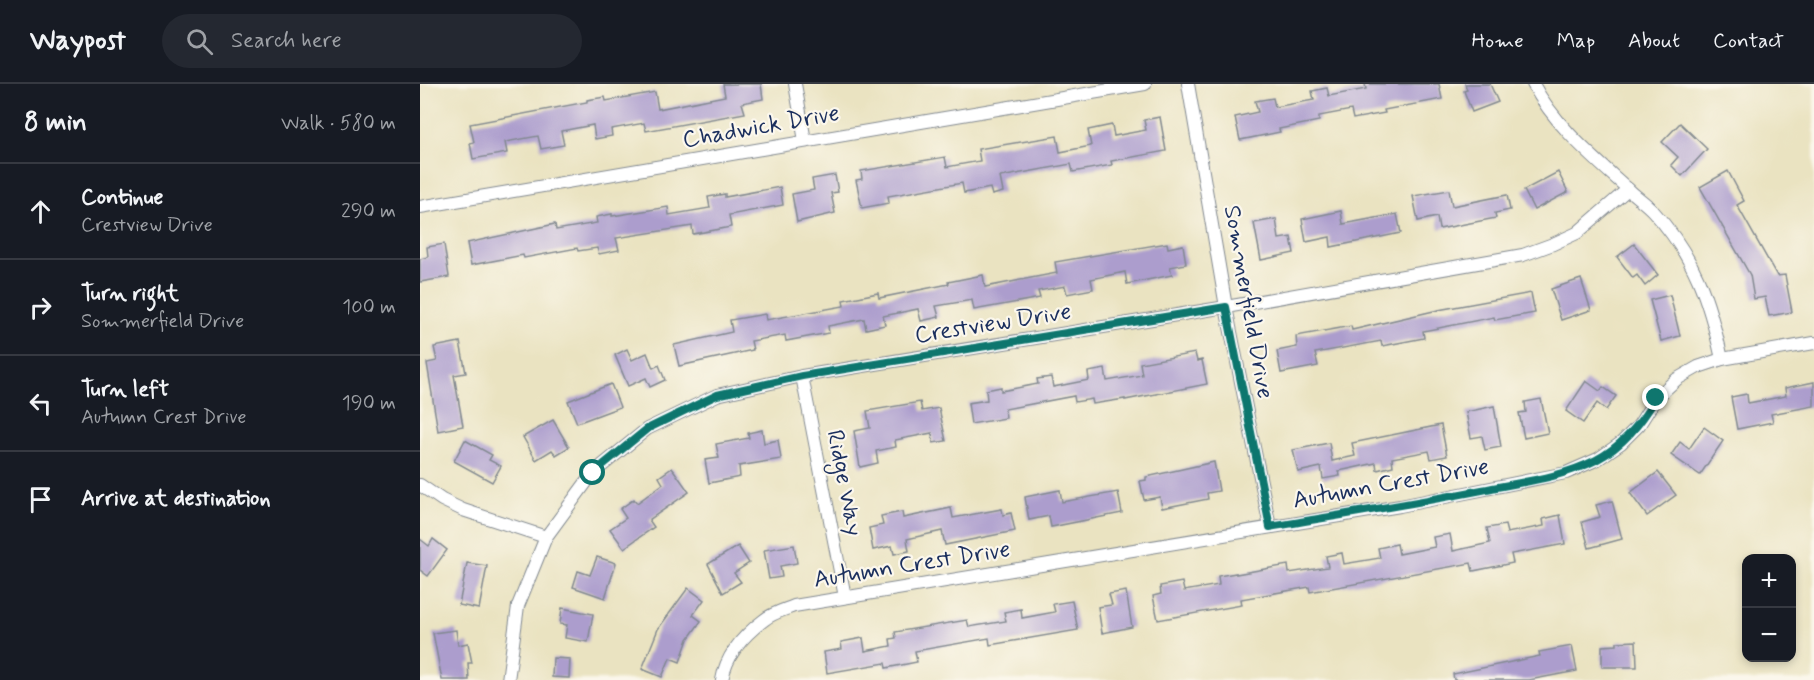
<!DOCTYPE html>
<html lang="en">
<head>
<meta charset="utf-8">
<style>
  :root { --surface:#171b24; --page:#242831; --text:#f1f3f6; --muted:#9ea1a6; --line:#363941 }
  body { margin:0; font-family:Mynerve,sans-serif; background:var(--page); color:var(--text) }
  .controls { position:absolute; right:18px; bottom:18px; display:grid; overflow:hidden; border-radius:12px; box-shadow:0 3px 9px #0003 }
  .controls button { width:54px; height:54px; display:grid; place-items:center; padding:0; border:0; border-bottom:2px solid var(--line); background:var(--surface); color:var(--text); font:30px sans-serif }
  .stop { position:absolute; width:18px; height:18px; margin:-14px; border:4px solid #0f766e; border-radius:50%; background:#fff }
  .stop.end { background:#0f766e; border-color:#fff; box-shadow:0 2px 6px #0008 }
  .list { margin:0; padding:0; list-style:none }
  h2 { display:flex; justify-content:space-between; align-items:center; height:78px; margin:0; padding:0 24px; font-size:26px }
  h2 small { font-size:20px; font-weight:400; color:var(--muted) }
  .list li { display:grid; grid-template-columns:39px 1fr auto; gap:18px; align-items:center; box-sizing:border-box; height:96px; padding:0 24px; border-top:2px solid var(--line) }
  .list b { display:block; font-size:22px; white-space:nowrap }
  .list p { margin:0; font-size:20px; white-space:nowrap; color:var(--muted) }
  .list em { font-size:20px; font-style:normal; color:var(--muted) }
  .icon { flex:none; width:33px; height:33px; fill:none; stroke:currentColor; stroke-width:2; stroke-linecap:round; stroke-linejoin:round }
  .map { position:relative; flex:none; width:1394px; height:596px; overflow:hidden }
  header { display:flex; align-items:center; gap:36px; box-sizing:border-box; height:84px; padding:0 30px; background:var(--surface); border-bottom:2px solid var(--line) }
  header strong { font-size:28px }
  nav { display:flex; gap:33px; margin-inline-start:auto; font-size:21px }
  .search { width:420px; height:54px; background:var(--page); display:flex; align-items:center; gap:15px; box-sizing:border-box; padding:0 21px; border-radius:33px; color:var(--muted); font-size:22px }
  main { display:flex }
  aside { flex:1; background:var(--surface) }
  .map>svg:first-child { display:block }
  .building { fill:#ac9dcd }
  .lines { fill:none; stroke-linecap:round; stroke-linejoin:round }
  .minor-casing { stroke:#828990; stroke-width:14 }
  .minor { stroke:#fff; stroke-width:12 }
  .route { stroke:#0f766e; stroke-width:8 }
  .labels { text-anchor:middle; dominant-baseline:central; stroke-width:4.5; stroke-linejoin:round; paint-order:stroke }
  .street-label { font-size:24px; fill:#1b2f5e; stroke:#fbf7ec }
</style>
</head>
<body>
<header>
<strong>Waypost</strong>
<div class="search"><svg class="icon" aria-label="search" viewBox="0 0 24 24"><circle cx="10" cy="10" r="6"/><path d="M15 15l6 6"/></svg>Search here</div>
<nav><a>Home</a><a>Map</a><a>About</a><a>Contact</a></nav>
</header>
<main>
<aside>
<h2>8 min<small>Walk · 580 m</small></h2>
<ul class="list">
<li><svg class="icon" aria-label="ahead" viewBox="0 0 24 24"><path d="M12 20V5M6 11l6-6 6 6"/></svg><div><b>Continue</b><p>Crestview Drive</p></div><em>290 m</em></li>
<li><svg class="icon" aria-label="right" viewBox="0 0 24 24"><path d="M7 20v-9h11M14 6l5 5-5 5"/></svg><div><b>Turn right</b><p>Sommerfield Drive</p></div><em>100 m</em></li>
<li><svg class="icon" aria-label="left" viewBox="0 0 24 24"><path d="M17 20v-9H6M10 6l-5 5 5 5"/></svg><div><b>Turn left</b><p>Autumn Crest Drive</p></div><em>190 m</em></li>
<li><svg class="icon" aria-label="arrive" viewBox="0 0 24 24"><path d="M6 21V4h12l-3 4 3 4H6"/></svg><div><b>Arrive at destination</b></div></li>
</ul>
</aside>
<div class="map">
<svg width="1394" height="596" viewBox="0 0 1394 596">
  <rect width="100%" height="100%" fill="#fbf7ec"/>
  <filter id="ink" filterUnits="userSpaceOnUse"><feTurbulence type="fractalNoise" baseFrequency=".0167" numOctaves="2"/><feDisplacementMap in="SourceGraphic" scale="12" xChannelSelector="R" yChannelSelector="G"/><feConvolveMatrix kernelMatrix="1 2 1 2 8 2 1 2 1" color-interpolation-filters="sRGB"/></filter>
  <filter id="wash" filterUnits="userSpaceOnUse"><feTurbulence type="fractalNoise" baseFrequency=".008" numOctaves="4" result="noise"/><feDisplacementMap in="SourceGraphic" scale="24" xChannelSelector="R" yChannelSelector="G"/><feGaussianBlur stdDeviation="1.35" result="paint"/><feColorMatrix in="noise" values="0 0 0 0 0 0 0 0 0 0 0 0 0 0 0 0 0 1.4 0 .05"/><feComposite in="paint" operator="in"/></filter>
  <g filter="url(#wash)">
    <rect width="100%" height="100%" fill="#eae3c1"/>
    <g id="blocks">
      <g class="building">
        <polygon points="303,0 341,0 343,15 322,19 325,29 226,47 224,39 191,45 192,52 175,55 173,41 141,47 144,61 121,65 118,52 85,58 87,69 53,75 50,59 54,58 50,40 167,18 167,16 185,13 186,17 235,8 238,25 305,12"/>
        <polygon points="945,0 1019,0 1022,15 964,26 965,29 933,35 931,26 899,32 899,37 859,45 860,48 820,56 815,33 838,28 835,17 853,14 855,23 894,16 892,7 907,4 909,12 946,5"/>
        <polygon points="1045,0 1070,0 1078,18 1052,28 1044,7 1047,6"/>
        <polygon points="740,33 746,67 691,77 692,81 653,88 651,80 580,93 583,108 572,111 570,104 544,109 542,99 468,112 469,119 442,124 436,96 442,95 441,87 525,73 527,83 560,77 558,65 637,52 640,68 671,62 668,46 692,41 694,52 726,46 724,36"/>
        <polygon points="1260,39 1287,65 1262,92 1251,81 1258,73 1242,58"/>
        <polygon points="1308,87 1324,117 1317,121 1357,192 1365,191 1372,228 1349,232 1345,213 1334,215 1330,191 1280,103"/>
        <polygon points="1138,88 1148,108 1114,126 1104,106"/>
        <polygon points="415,91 418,108 411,109 415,129 377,138 372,110 394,106 392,95"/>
        <polygon points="360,103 363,121 309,131 311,143 273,150 272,142 196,154 199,166 179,170 177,164 158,167 157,164 104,174 103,171 51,181 47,159 135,140 136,146 177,139 176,133 192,130 192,132 248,123 249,131 290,124 288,113 305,110 305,113"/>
        <polygon points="1029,106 1032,122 1087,111 1090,126 1075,129 1076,134 1019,145 1017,133 998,137 993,112"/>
        <polygon points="921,127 923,140 977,130 981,149 911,163 910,153 886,158 882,135"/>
        <polygon points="856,135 859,155 871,153 874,169 841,176 834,139"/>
        <polygon points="747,159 748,164 763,161 766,180 750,183 752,191 707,200 705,188 671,195 673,205 647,210 645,202 618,207 620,214 554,226 552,216 516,222 519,233 501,237 498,225 463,232 465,241 446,245 444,235 408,242 409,249 366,257 365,251 331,257 333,266 259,282 254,261 312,248 310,236 345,230 346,236 424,222 423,216 458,209 459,214 529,200 528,198 563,191 565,203 637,189 635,178"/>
        <polygon points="24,160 29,193 0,198 0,175 8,173 7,163"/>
        <polygon points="1214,160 1238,191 1225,202 1217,191 1213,194 1197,173"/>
        <polygon points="1161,195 1171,226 1141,236 1131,205"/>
        <polygon points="1111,209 1115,229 1075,236 1074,233 1003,247 1004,254 962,262 961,257 895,269 898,282 861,289 857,267 877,263 876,252 931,242 932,246 1018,226"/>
        <polygon points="1250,211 1260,252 1241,257 1230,216"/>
        <polygon points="40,258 46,289 34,291 43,342 18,347 7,279 17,277 14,263"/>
        <polygon points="207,265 212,276 227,269 233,284 239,281 245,296 230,303 226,294 208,302 195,271"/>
        <polygon points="775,269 777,277 782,276 787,300 705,316 705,315 673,320 672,315 655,318 654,312 585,325 586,334 551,340 548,319 567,316 566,306 581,303 581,307 618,300 617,295 631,293 633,303 669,296 668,288 685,285 687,297 722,291 720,279"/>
        <polygon points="1166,297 1180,307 1183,303 1196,312 1186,326 1177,319 1163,339 1146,327"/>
        <polygon points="1394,298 1394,322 1351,330 1353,338 1317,345 1311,313 1327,310 1328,319 1366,312 1365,304"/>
        <polygon points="191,300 200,323 157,339 148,317"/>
        <polygon points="1121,315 1128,349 1104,354 1099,329 1106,328 1105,318"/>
        <polygon points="500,318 502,327 519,324 526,357 513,359 512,349 475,356 476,363 456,367 458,379 440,383 434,347 450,344 447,327"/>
        <polygon points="1074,322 1081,363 1065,366 1062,352 1051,354 1046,328"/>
        <polygon points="133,336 149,363 136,371 132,366 116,376 103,353"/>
        <polygon points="1021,341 1027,372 1011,375 1009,367 972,374 973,382 957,386 956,379 919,387 920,392 903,395 901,383 878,388 873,366 909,359 912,377 935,372 932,359"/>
        <polygon points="1284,343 1303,357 1280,391 1251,371 1260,358 1269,365"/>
        <polygon points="342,346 344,359 358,356 361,375 319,382 320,393 289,399 285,376 299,374 296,360 329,354 328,349"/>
        <polygon points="45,356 72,371 69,376 81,382 72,398 34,377"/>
        <polygon points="794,378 799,407 787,409 788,415 742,424 740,413 724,416 720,397 726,396 726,393"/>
        <polygon points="252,384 269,408 229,436 234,443 204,464 190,445 206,434 200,425 214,415 217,419 243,400 239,393"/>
        <polygon points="1238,388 1256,411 1227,432 1210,409"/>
        <polygon points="640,406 642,418 698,408 702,429 631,443 629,432 609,436 605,413"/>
        <polygon points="1192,417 1202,455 1169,464 1162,438 1180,433 1176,421"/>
        <polygon points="531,424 533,434 582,425 583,431 591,429 595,447 525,461 522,447 487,455 489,467 474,470 472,462 453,466 449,444 463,441 461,432 482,428 483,434"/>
        <polygon points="1140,431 1145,460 1091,470 1093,479 1053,487 1051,479 890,508 889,503 821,515 822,521 738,536 733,512 741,510 740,502 762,498 764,507 799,501 798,492 816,489 816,490 868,481 869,489 908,483 906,472 922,469 924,480 960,474 958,464 977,460 979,470 1015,463 1013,453 1030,450 1033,467 1070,459 1067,444 1085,441 1087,449 1124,442 1123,435"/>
        <polygon points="0,455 9,462 13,455 27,466 8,492 0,486"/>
        <polygon points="374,461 377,479 360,482 362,493 349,495 344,466"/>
        <polygon points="318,462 329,479 314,489 321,498 303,509 288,480"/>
        <polygon points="177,473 196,479 185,514 153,503 158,487 170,491"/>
        <polygon points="47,479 67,482 59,525 39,521"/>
        <polygon points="268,504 284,516 273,531 281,537 268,555 260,578 250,574 242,593 222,585 238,545"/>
        <polygon points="706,507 712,543 682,549 678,523 692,521 689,510"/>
        <polygon points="652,517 658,546 570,561 569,554 495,567 497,578 466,584 465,579 407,589 404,568 422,565 421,558 443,554 445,567 471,562 470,555 476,554 475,548 547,536 549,543 586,537 584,528 601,525 602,534 635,528 633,520"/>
        <polygon points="142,524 173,530 168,558 145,554 147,541 140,540"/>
        <polygon points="36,546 38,561 48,559 52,579 48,579 49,596 22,596 13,549"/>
        <polygon points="1216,557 1217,583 1182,583 1182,562 1197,561 1197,558"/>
        <polygon points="1152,562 1157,587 1109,596 1034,596 1033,590 1120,572 1119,568"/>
        <polygon points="133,574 150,575 149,594 132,593"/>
      </g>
    </g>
  </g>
  <g filter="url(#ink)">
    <use href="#blocks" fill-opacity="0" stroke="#828990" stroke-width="1.5"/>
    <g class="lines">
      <defs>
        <g id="minor">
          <polyline points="375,0 385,57"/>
          <polyline points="768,0 806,223 850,443"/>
          <path d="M1113,0C1135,42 1174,74 1208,105C1216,113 1226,119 1233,127C1275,173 1289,216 1302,275"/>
          <polyline points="0,123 725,0"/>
          <polyline points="382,292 425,513"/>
          <polyline points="0,401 22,416 43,426 126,453"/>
          <polyline points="88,596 98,522 126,453 173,389 227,345 297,311 382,292 806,223 1103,171 1133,160 1157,149 1208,105"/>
          <path d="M302,596C306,571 324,551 344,536C352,529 364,526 374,522L980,422L1146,389L1178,375L1201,359L1219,341L1236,314L1257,295L1278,283L1302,275L1394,259"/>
        </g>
      </defs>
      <use href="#minor" class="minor-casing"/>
      <use href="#minor" class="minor"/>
    </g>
  </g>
  <g class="lines" filter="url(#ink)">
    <path class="route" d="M173,389L227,345L297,311L382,292L806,223L850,443C921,431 991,420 1062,406C1101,398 1141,394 1176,376C1203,362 1221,339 1236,314"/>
  </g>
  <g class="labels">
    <g class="street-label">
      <text transform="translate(341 43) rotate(-10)">Chadwick Drive</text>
      <text transform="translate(828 218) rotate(80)">Sommerfield Drive</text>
      <text transform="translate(573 240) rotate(-9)">Crestview Drive</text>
      <text transform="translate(424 399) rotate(79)">Ridge Way</text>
      <text transform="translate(971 400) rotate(-10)">Autumn Crest Drive</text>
      <text transform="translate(492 481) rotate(-9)">Autumn Crest Drive</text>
    </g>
  </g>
</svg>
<div class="controls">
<button>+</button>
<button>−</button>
</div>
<div class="stop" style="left:173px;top:389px"></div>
<div class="stop end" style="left:1236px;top:314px"></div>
</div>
</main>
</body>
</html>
